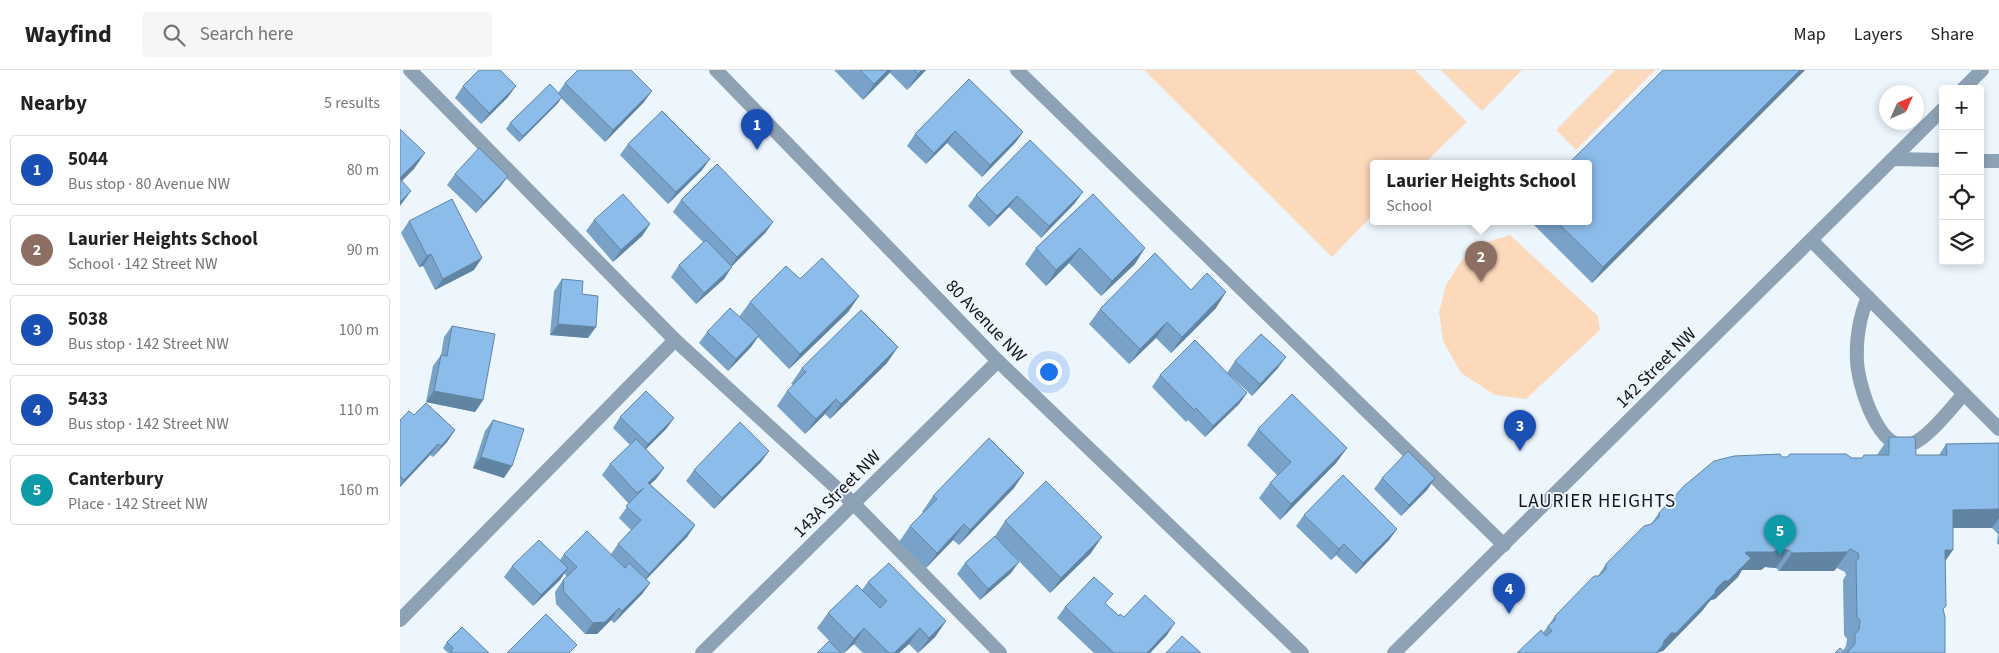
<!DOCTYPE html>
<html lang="en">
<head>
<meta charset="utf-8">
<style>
  :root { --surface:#fff; --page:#f6f6f6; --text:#222; --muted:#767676; --line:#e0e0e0; --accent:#8b4f0c }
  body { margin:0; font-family:"Source Sans 3",sans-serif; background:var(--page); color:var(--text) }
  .controls { position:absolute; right:15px; top:15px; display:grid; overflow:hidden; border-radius:5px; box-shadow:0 2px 8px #0003 }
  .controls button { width:45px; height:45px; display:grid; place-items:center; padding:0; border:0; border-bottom:1px solid var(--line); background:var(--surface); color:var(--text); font:25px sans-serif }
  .compass { position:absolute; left:1479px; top:15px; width:45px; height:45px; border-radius:50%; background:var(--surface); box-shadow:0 2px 8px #0003; rotate:45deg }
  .you { position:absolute; left:648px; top:301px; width:18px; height:18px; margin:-12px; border:4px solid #fff; border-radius:50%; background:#1a73e8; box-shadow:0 0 0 8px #1a73e833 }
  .badge { display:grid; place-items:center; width:32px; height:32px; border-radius:50%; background:var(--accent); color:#fff; font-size:16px; font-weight:700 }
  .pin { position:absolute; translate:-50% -41px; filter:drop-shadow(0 1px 2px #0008) }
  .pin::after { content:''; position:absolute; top:26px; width:18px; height:15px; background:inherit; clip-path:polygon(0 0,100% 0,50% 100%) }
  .popup { position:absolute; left:970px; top:90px; width:222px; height:65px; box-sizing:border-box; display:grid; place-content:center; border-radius:5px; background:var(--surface); filter:drop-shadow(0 1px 4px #0005); font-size:16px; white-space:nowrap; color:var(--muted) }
  .popup b { font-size:19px; color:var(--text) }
  .popup::after { content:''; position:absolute; left:50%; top:100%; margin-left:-10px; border:10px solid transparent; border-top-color:var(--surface) }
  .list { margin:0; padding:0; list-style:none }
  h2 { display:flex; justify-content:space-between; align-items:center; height:65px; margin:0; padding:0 20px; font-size:21px }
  h2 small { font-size:16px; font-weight:400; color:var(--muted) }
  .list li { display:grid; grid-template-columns:32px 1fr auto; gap:15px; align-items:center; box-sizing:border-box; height:70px; margin:0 10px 10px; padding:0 10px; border:1px solid var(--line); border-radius:5px }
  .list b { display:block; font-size:19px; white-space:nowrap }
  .list p { margin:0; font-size:16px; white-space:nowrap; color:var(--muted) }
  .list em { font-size:16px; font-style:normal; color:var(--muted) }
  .icon { flex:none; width:28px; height:28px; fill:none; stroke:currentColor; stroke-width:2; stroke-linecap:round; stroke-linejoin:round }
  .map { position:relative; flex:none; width:1599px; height:583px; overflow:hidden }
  header { display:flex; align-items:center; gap:30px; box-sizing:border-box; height:70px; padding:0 25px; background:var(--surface); border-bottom:1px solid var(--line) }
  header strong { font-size:24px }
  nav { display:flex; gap:28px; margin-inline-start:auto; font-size:18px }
  .search { width:350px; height:45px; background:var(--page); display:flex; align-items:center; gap:12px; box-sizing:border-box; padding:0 18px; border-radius:5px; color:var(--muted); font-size:19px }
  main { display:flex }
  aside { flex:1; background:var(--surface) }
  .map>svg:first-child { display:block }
  .green { fill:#fdd9bc }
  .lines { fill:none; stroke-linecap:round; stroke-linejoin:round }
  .service { stroke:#8ea2b6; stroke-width:14 }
  .minor { stroke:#8ea2b6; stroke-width:14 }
  .tertiary { stroke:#8ea2b6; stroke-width:14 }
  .wall { fill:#78a2c8 }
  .shaded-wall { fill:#6284a3 }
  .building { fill:#8cbce9; stroke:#6284a3 }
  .labels { text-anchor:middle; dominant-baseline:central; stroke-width:4; stroke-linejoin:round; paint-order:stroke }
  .street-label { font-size:18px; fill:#12161a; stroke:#eef6fd }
  .neighbourhood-label { font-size:19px; letter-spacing:1px; fill:#12161a; stroke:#eef6fd }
</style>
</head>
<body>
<header>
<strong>Wayfind</strong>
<div class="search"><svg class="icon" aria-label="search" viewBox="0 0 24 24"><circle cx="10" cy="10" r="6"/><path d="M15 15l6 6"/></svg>Search here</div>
<nav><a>Map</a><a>Layers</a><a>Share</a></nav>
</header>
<main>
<aside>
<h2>Nearby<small>5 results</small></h2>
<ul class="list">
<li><span class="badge" style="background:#1a4fb4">1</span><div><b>5044</b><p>Bus stop · 80 Avenue NW</p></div><em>80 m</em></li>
<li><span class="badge" style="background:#8d6e63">2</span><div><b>Laurier Heights School</b><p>School · 142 Street NW</p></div><em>90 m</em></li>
<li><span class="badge" style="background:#1a4fb4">3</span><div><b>5038</b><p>Bus stop · 142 Street NW</p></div><em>100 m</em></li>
<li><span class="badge" style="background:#1a4fb4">4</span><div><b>5433</b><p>Bus stop · 142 Street NW</p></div><em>110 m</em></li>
<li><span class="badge" style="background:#0f9aa8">5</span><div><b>Canterbury</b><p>Place · 142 Street NW</p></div><em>160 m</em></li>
</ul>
</aside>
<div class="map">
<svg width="1599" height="583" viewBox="0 0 1599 583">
  <rect width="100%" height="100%" fill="#eef6fd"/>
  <g class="green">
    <polygon points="744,0 1015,0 1067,52 1025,93 974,93 973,145 932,187"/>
    <polygon points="1041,0 1122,0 1082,41"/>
    <polygon points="1215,0 1255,0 1176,80 1156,60"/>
    <polygon points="1110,165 1198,246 1200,260 1126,329 1095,325 1061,303 1043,271 1039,242 1046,215 1061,191 1085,173"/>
  </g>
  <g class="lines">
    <g class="service">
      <polyline points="10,0 275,270 453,433 600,583"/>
      <polyline points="617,0 1104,475"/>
      <polyline points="1493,89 1543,90"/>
      <polyline points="1580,91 1599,91"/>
      <polyline points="1411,170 1599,359"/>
      <path d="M1468,227C1459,248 1456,269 1457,291C1458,314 1479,387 1512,374C1529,367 1551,338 1564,324"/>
      <polyline points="0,550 275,270"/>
    </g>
    <polyline class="minor" points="302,583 598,291"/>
    <g class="tertiary">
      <polyline points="316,0 598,291 902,583"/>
      <polyline points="1563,19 1582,0"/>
      <polyline points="994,583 1543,39"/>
    </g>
  </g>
  <g class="wall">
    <polygon points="434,0 526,0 507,20 490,3 463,30"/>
    <polygon points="1263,0 1405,0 1192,213 1130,151 1188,151"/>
    <polygon points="569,9 623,62 615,73 582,107 547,73 526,94 507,76 515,64"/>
    <polygon points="165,13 244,32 205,72 161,28 158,33 119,72 106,59 110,53 158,23"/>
    <polygon points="63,16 108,27 81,54 55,28"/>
    <polygon points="630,70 675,133 641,168 609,137 589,157 568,136 576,125"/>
    <polygon points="228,74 310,89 302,100 268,134 220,85"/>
    <polygon points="55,104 108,106 100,117 76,143 47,115"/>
    <polygon points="693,124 735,194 701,226 669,193 646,216 625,194 636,178"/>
    <polygon points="281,130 373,152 365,163 331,197 324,209 296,234 271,207 279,195 303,172 273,142"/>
    <polygon points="194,150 250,154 242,166 213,192 186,161"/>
    <polygon points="9,151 74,200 35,220 23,196 19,197 1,163"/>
    <polygon points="162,209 182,224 188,268 150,265 154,221"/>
    <polygon points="400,209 459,226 448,242 389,299 358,267 351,277 328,301 299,273 307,262 339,247 350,232"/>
    <polygon points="791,220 816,238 771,283 756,268 729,294 689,254 700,239"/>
    <polygon points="52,256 83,330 75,342 26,332 33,296 41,285 44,267"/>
    <polygon points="835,291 878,298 852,326 830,305 847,323 839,334 805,367 788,350 786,352 752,317 760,305 827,303"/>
    <polygon points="487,293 430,349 425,344 405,364 377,336 387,321 393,315 391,314 402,298"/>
    <polygon points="14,345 55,360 47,372 33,387 30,385 0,417 0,350"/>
    <polygon points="220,347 274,348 266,359 246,379 264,398 256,409 250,414 295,455 287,467 246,509 250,513 242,524 214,553 211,550 197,564 185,564 156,534 155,522 163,510 167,507 164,503 160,510 133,536 104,507 112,496 160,490 164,484 211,484 218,474 231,460 219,448 229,434 202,405 210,394 230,375 213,358"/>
    <polygon points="93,350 104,408 73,398 85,361"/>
    <polygon points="858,359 947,378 936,393 880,450 859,428 870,413 877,405 847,375"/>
    <polygon points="1489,367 1516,385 1539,385 1546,374 1599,373 1599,475 1597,473 1598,464 1592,458 1553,458 1545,492 1543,540 1545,583 1435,583 1443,581 1446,576 1447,569 1444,565 1443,510 1446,505 1445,502 1437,498 1434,501 1379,501 1376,498 1365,497 1361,500 1342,500 1338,507 1315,529 1311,530 1309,532 1302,541 1263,581 1259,582 1258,583 1117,583 1143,563 1155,546 1198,506 1206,494 1251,454 1259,443 1382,387 1462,388 1477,385"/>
    <polygon points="361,392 314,439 286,411 294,400"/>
    <polygon points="624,403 614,418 559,475 553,470 526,498 499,472 510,456 524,443 522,442 533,426"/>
    <polygon points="982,408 1035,408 1027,420 1001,446 974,419"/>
    <polygon points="904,445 997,459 989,470 956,504 936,485 931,490 896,456"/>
    <polygon points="605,451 691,483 650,523 613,485 611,503 580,530 557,504 565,493 595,466"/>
    <polygon points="468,512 546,551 535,567 518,583 509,574 499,583 463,583 454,574 444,583 417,583 438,580 417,558 428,543 462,520"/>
    <polygon points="706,534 719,546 767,565 750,583 694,583 657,548 665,537"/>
    <polygon points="47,572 89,583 48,583 43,578"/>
  </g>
  <g class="shaded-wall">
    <polygon points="488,0 492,0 463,30 474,14"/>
    <polygon points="522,0 526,0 507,20 518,4"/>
    <polygon points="1400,0 1405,0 1192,213 1203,197"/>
    <polygon points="116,16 108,27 81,54 89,43"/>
    <polygon points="252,21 244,32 205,72 213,60"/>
    <polygon points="162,27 158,33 119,72 123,66"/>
    <polygon points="555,61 547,73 526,94 534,83"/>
    <polygon points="623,62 615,73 582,107 590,95"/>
    <polygon points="25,83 14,99 0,113 0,108"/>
    <polygon points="310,89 302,100 268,134 276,122"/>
    <polygon points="108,106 100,117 76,143 84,132"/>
    <polygon points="11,121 0,136 0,132"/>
    <polygon points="683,122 675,133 641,168 649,156"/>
    <polygon points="617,126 609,137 589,157 597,146"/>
    <polygon points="373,152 365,163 329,199 337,187"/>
    <polygon points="250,154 242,166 213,192 221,180"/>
    <polygon points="680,178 669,193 646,216 656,200"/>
    <polygon points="745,178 735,194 701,226 712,211"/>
    <polygon points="31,184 23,196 19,197 27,186"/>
    <polygon points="82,188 74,200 35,220 43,209"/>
    <polygon points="332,197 324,209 296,234 304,223"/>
    <polygon points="826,222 816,238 771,283 782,267"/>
    <polygon points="459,226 448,242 389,299 400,284"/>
    <polygon points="767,252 756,268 729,294 740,279"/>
    <polygon points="158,254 196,257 188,268 150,265"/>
    <polygon points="359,265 351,277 328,301 336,289"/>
    <polygon points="498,277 487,293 430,349 441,334"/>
    <polygon points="886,287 878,298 852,326 860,314"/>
    <polygon points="34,321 83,330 75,342 26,332"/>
    <polygon points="847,323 839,334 805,367 813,356"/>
    <polygon points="436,329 425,344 405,364 416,349"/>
    <polygon points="274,348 266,359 240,385 248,374"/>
    <polygon points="55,360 47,372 33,387 41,376"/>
    <polygon points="38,374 30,385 0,417 0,416 4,410"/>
    <polygon points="947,378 936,393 880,450 891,434"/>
    <polygon points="369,381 361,392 314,439 322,428"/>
    <polygon points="81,387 112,396 104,408 73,398"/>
    <polygon points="264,398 256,409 240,424 248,413"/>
    <polygon points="624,403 614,418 559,475 570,460"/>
    <polygon points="1035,408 1027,420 1001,446 1009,435"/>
    <polygon points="1599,439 1599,448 1592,458 1540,458 1553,440"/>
    <polygon points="564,454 553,470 526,498 537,483"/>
    <polygon points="295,455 287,467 241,515 249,504"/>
    <polygon points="997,459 989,470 956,504 963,493"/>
    <polygon points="702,467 691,483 650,523 661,508"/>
    <polygon points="944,474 936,485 931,490 939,479"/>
    <polygon points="1378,479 1389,480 1376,498 1365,497 1361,500 1342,500 1338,507 1315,529 1311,530 1309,532 1302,541 1263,581 1255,583 1264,571 1271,563 1334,500 1347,482"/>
    <polygon points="1450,479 1434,501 1379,501 1392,483"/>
    <polygon points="1545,480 1553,480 1540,499"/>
    <polygon points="619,492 611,503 580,530 588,519"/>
    <polygon points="168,498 160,510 133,536 141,525"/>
    <polygon points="250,513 242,524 214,553 222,541"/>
    <polygon points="219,538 211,550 197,564 185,564 193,553"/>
    <polygon points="546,551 535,567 518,583 529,568"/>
    <polygon points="775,553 767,565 750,583 747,583"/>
    <polygon points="464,558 454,574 444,583 454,569"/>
    <polygon points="520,558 509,574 499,583 494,583"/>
  </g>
  <g class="building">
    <polygon points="79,0 100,0 116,16 89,43 63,16"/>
    <polygon points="178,0 231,0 252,21 213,60 165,13"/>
    <polygon points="460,0 488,0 474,14"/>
    <polygon points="514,0 522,0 518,4"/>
    <polygon points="1263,0 1400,0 1203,197 1156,151 1188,151 1188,93 1169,93"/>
    <polygon points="569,9 623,62 590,95 555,61 534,83 515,64"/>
    <polygon points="150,14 162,27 123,66 110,53"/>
    <polygon points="262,41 310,89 276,122 228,74"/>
    <polygon points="0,59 25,83 0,108"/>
    <polygon points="630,70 683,122 649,156 617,126 597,146 576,125"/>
    <polygon points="79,78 108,106 84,132 55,104"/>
    <polygon points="317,94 373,152 337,187 281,130"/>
    <polygon points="0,109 11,121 0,132"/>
    <polygon points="223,124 250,154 221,180 194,150"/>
    <polygon points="693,124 745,178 712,211 680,178 656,200 636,178"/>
    <polygon points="52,129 82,188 43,209 31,184 27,186 9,151"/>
    <polygon points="306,170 332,197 304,223 279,195"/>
    <polygon points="755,183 791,220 807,203 826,222 782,267 767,252 740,279 700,239"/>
    <polygon points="422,188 459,226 400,284 350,232 386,196 400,209"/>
    <polygon points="162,209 183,211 182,224 198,226 196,257 158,254"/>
    <polygon points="330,238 359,265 336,289 307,262"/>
    <polygon points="461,240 498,277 441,334 436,329 416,349 387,321 406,302 402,298"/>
    <polygon points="52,256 95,264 83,330 34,321 41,285 47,286"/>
    <polygon points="861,264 886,287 860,314 835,291"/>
    <polygon points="795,270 847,323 813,356 796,338 794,340 760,305"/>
    <polygon points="246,321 274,348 248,374 220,347"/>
    <polygon points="892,324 947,378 891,434 870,413 891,392 858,359"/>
    <polygon points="26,333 55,360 41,376 38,374 4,410 0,406 0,350 9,341 14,345"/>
    <polygon points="93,350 124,359 112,396 81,387"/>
    <polygon points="340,352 369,381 322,428 294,400"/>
    <polygon points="1489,367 1515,367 1516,385 1547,385 1546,374 1599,373 1599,439 1553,440 1553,480 1545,480 1546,536 1543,539 1545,547 1545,583 1447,583 1455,574 1455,564 1459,560 1460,550 1457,547 1456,491 1459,488 1458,483 1450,479 1447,482 1392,483 1389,480 1378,479 1374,482 1347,482 1345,483 1351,488 1328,511 1324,511 1316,519 1315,523 1276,563 1271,563 1264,571 1263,575 1256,583 1117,583 1141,560 1146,566 1152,561 1148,556 1155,550 1155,546 1194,506 1199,506 1206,499 1206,494 1244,456 1251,454 1259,447 1259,443 1284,416 1314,391 1334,386 1380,384 1382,387 1387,387 1390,384 1446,384 1452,388 1462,388 1464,385 1489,385"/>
    <polygon points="589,368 624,403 570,460 564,454 537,483 510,456 537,429 533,426"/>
    <polygon points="236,369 264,398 248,413 295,455 249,504 218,474 241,450 226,436 244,418 237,423 210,394"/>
    <polygon points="1008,381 1035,408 1009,435 982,408"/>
    <polygon points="943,405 997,459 963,493 944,474 939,479 904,445"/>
    <polygon points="646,411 702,467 661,508 605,451"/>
    <polygon points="187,461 225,498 229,493 250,513 222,541 219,538 205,552 193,553 164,522 163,510 177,497 164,484"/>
    <polygon points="595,466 619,492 588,519 565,493"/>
    <polygon points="139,470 168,498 141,525 112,496"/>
    <polygon points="489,493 546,551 529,568 520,558 494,583 489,583 464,558 454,569 428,543 457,515 480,538 487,531 468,512"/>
    <polygon points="694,507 713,524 705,533 719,546 720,544 724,547 745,525 775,553 747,583 714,583 665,537"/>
    <polygon points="146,544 177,575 169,583 107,583"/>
    <polygon points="62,557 89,583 53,583 51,581 53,578 47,572"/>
    <polygon points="782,566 801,583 766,583"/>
    <polygon points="429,571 441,583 417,583"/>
    <polygon points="1440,578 1446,583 1435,583"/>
  </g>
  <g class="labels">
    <g class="street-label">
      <text transform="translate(586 251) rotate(46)">80 Avenue NW</text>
      <text transform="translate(1256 298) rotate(-45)">142 Street NW</text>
      <text transform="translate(437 424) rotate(-45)">143A Street NW</text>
    </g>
    <g class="neighbourhood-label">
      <text x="1197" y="431">LAURIER HEIGHTS</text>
    </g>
  </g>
</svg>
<div class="controls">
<button>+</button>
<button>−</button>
<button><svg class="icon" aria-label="locate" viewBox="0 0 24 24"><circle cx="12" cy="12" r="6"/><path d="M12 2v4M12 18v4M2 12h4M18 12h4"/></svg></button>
<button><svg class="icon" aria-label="layers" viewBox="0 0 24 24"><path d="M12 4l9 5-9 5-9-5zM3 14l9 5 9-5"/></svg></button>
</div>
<svg class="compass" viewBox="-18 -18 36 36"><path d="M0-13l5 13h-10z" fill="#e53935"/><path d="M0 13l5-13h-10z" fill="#767676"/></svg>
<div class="you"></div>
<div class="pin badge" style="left:357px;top:80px;background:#1a4fb4">1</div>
<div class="pin badge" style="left:1081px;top:212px;background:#8d6e63">2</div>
<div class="popup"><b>Laurier Heights School</b>School</div>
<div class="pin badge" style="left:1120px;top:381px;background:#1a4fb4">3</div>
<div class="pin badge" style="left:1109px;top:544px;background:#1a4fb4">4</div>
<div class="pin badge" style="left:1380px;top:486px;background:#0f9aa8">5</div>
</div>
</main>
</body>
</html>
